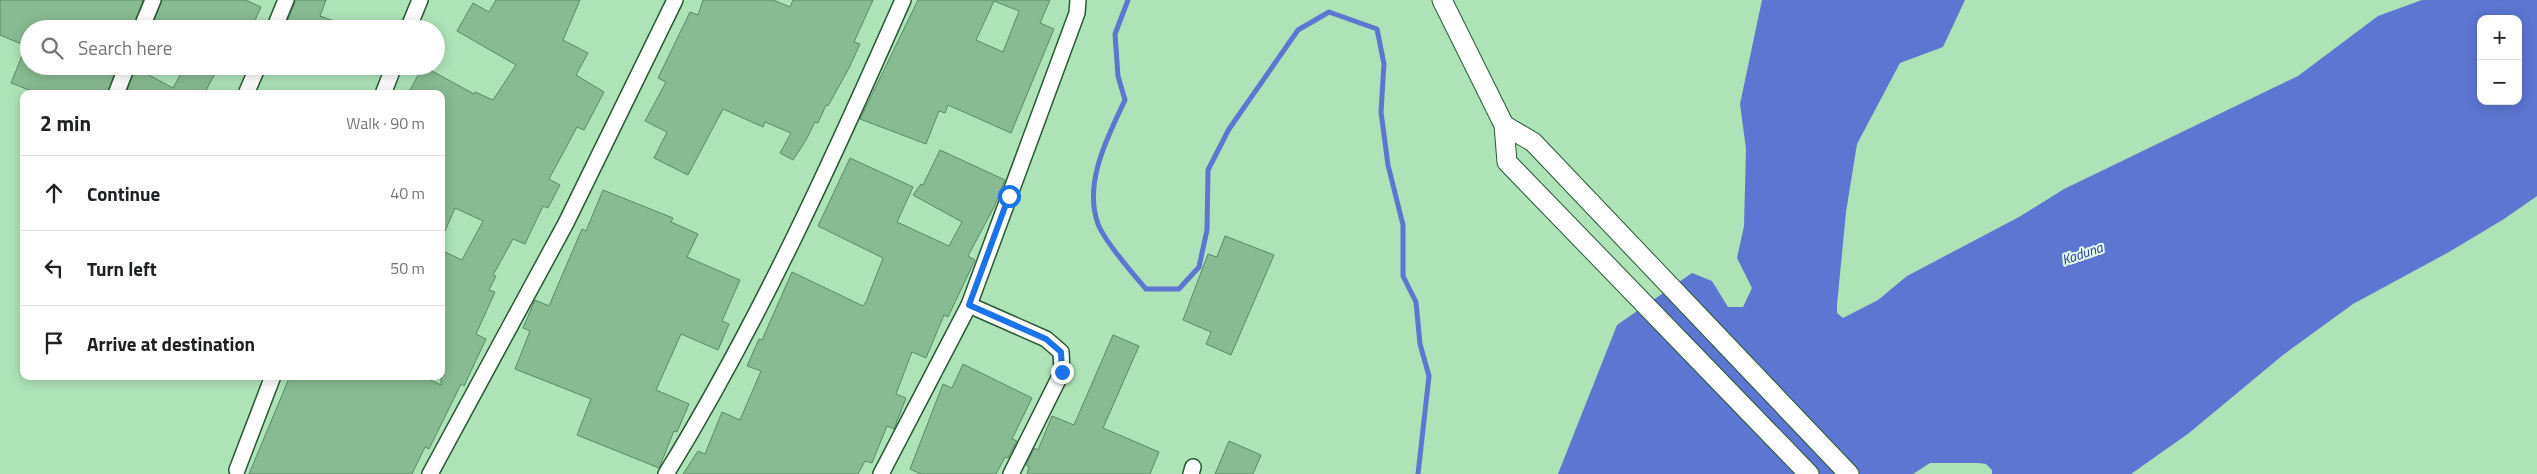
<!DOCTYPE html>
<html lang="en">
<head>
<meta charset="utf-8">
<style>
  :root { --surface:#fff; --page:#f6f6f6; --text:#202124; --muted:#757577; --line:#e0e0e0 }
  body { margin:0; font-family:"Titillium Web",sans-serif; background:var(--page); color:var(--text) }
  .controls { position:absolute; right:15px; top:15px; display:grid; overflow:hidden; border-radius:10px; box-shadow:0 2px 12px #0003 }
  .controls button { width:45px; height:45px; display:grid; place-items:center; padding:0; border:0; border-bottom:1px solid var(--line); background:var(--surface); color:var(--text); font:25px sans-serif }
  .stop { position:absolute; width:15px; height:15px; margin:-11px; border:4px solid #1a73e8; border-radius:50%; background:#fff }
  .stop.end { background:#1a73e8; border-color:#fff; box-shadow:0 1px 5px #0008 }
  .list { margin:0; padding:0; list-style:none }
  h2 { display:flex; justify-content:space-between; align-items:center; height:65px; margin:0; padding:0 20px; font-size:21px }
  h2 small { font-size:16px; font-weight:400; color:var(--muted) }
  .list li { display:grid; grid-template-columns:32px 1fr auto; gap:15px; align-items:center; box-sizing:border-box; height:75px; padding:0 20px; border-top:1px solid var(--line) }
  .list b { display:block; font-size:19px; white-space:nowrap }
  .list em { font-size:16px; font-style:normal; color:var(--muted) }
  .icon { flex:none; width:28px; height:28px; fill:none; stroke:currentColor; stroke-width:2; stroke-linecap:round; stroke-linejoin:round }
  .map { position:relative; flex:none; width:2537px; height:474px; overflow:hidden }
  .search { position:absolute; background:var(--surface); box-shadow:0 2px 12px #0003; left:20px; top:20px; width:425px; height:55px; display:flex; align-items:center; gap:12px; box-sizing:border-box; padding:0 18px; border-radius:28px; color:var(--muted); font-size:19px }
  .panel { position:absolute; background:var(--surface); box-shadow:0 2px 12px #0003; left:20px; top:90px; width:425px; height:290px; border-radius:10px }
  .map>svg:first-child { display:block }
  .water { fill:#5c76d1; fill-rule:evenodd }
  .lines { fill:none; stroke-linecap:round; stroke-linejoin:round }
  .stream { stroke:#5c76d1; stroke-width:5 }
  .building { fill:#88bb91; stroke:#598b63; fill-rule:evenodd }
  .minor-casing { stroke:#285934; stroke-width:18 }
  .tertiary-casing { stroke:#285934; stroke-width:21 }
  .minor { stroke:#fff; stroke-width:15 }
  .tertiary { stroke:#fff; stroke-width:19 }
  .route { stroke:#1a73e8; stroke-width:6 }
  .labels { text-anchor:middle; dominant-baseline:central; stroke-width:4; stroke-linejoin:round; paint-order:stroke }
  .water-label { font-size:14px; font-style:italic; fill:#2939a5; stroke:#e2fce6 }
</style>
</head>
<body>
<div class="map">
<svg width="2537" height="474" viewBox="0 0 2537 474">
  <rect width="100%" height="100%" fill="#aee3b8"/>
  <path class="water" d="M1762,0H1965L1943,47L1900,63L1857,144L1846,212L1837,305V313L1843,318L1878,300L1907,276L2019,217L2064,189L2298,76L2378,16L2422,0H2537V196L2504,219L2449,252L2353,304L2283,355L2189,433L2131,474H1992V470L1986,464L1979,463H1930L1913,474H1558L1617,325L1692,273L1712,281L1728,307H1743L1752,288L1737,258L1744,226L1746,149L1740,104ZM2481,19H2518V101H2481Z"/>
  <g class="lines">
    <path class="stream" d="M1128,0L1115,34L1118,76L1125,100C1108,136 1083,183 1098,224C1105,242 1133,274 1146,289H1179L1199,267L1207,230L1208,170L1229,129L1298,30L1329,12L1377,29L1384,64L1381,112L1388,165L1403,225V276L1416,302L1420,344L1429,376L1418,474"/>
  </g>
  <g class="building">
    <polygon points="0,0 143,0 132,29 29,29 29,66 117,66 107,94 39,94 11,83 26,46 0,35"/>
    <polygon points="162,0 246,0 261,7 251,29 151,29"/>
    <polygon points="296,0 326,0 320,16 351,27 351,29 284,29"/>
    <polygon points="496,0 580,0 563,40 588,53 576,75 604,92 584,130 577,127 549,179 560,185 548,208 543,206 525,244 513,239 493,275 496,276 489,290 495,292 476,334 486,339 464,386 461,384 429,449 425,447 412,474 249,474 290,376 422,376 441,385 441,250 462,260 483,221 455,208 441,240 441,94 408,94 423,66 474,94 475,92 493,100 516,65 457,31 473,3 489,12"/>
    <polygon points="703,0 773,0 790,7 793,0 873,0 854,42 860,44 849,68 828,106 826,105 818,123 815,122 806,140 793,160 780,153 791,133 765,122 763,127 723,109 688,175 654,158 667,132 645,121 666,82 658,78 690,12 698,15"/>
    <path d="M918,0H1050L1040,23L1054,29L1011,133L948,105L945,113L939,111L926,144L860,119ZM994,1L1019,11L1003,52L976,40Z"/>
    <polygon points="136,66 151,66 147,74 173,88 185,66 219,66 204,94 126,94"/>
    <polygon points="940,150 1005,180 994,207 968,256 975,260 948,317 944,315 926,358 912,352 896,394 906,398 894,429 887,426 872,463 865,461 858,474 683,474 698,451 705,454 722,412 740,420 761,371 747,366 759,339 762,340 792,272 863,306 866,302 883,258 818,226 850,158 913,187 897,222 949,246 962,222 913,195 921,184 923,185"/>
    <polygon points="603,190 673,218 671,222 698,234 687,257 740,280 722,321 729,324 718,350 681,334 656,390 689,404 677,432 674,431 659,468 577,435 591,399 515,369 530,331 523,328 535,300 549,306 582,229 586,231"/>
    <polygon points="1225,236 1274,255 1231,355 1206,344 1211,332 1183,320 1208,254 1217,257"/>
    <polygon points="1113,335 1139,346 1103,428 1159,452 1150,474 1027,474 1029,467 1026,465 1034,448 1038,450 1052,416 1074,425"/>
    <polygon points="963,364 1032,398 1012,439 1017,441 1008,458 1005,457 996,474 921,474 910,469 943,384 952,388"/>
    <polygon points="1229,441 1261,455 1253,474 1215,474"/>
  </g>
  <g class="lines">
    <defs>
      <g id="minor">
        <polyline points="141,29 153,0"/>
        <polyline points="274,29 286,0"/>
        <polyline points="408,29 420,0"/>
        <polyline points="116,94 127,66"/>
        <polyline points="246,94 258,66"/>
        <polyline points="383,94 394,66"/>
        <polyline points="969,305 1046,339 1061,352 1062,372 1011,474"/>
        <polyline points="237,470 273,376"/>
        <polyline points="430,474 566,223 675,0"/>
        <path d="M666,474C758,324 832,161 903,0"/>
        <polyline points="881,474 969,305 1077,13 1078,0"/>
        <polyline points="1191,474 1193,467"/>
      </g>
      <g id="tertiary">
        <polyline points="1442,0 1504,125 1507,162 1809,474"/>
        <polyline points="1504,125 1533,142 1849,474"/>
      </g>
    </defs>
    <use href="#minor" class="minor-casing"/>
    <use href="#tertiary" class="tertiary-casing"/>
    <use href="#minor" class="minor"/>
    <use href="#tertiary" class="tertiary"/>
  </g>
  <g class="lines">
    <polyline class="route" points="1009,196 969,305 1046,339 1061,352 1062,372"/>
  </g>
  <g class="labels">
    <g class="water-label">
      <text transform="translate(2082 253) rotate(-19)">Kaduna</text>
    </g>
  </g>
</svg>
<div class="controls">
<button>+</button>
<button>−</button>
</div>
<div class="stop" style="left:1009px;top:196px"></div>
<div class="stop end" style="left:1062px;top:372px"></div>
<div class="search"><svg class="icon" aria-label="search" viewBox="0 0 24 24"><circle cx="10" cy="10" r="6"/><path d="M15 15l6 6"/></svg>Search here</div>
<section class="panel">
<h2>2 min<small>Walk · 90 m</small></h2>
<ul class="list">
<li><svg class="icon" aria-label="ahead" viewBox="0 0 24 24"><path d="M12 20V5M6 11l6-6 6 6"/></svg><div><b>Continue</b></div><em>40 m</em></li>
<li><svg class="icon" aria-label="left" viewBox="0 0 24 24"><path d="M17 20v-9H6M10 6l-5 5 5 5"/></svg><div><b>Turn left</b></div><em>50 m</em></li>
<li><svg class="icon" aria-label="arrive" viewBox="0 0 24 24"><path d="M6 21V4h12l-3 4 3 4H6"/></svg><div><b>Arrive at destination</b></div></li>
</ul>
</section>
</div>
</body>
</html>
